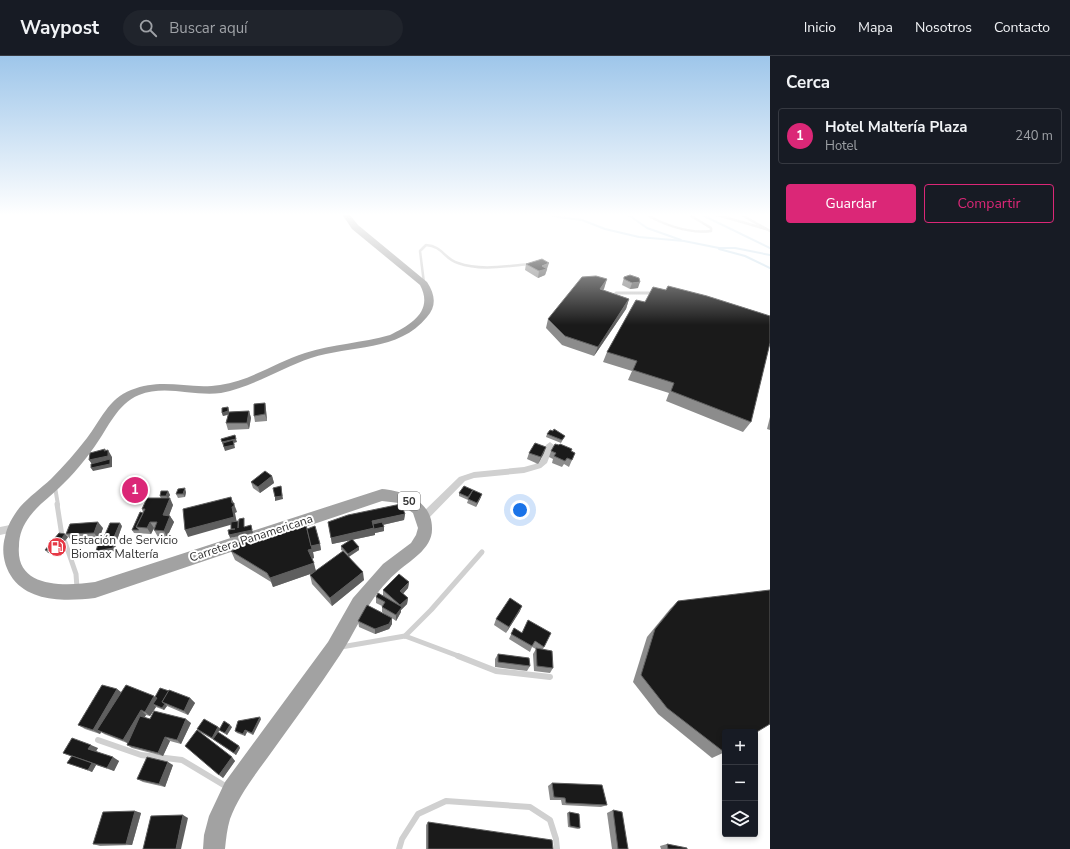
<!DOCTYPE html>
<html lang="es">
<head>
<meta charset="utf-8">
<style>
  :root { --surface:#171b24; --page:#20242c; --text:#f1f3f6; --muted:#9ea1a6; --line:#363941; --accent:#db2777 }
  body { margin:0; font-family:"Nunito Sans",sans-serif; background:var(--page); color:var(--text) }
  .controls { position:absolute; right:12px; bottom:12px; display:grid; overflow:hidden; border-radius:4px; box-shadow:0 2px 6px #0003 }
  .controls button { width:36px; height:36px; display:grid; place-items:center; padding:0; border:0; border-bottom:1px solid var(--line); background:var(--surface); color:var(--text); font:20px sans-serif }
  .you { position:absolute; left:520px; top:454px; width:14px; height:14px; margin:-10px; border:3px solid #fff; border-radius:50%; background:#1a73e8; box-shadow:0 0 0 6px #1a73e833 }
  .badge { display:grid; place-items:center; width:26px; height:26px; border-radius:50%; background:var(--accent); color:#fff; font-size:13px; font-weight:700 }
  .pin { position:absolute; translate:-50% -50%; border:2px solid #fff; box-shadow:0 1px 4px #0006 }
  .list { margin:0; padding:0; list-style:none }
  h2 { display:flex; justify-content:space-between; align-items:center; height:52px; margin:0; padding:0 16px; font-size:17px }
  h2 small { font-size:13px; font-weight:400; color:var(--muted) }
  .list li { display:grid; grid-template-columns:26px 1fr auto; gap:12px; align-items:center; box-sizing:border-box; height:56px; margin:0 8px 8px; padding:0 8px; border:1px solid var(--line); border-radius:4px }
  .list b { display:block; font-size:15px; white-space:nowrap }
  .list p { margin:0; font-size:13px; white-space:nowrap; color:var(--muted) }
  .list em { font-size:13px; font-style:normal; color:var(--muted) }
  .actions { display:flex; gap:8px; padding:12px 16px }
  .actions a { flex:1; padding:9px 0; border:1px solid var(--accent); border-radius:4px; text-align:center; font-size:14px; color:var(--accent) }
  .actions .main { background:var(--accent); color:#fff }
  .icon { flex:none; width:22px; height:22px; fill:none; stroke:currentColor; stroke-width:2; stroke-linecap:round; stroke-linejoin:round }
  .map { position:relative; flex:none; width:770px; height:793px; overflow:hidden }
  header { display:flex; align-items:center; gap:24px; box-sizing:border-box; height:56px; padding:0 20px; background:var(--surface); border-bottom:1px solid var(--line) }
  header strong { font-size:19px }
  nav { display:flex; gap:22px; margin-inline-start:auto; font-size:14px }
  .search { width:280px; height:36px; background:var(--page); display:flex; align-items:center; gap:10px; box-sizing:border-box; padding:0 14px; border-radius:22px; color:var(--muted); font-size:15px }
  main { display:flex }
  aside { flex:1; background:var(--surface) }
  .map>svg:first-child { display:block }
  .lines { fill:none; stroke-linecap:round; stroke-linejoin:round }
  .stream { stroke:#cfe2ee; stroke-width:2 }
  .service-far4 { stroke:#d0d0d0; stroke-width:2.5 }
  .service-far3 { stroke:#d0d0d0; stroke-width:3 }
  .service-far2 { stroke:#d0d0d0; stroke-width:4 }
  .service-far1 { stroke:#d0d0d0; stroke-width:5 }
  .service { stroke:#d0d0d0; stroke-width:6 }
  .minor { fill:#d0d0d0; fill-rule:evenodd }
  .trunk { fill:#a2a2a2; fill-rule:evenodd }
  .wall { fill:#8c8c8c }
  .shaded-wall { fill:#5f5f5f }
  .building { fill:#1a1a1a; stroke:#5f5f5f }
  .labels { text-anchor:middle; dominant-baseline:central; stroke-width:4; stroke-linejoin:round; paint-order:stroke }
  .shield { fill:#fff; stroke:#707070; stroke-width:1 }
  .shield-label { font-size:11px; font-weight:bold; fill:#333 }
  .street-label { font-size:12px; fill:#333; stroke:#fff }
  .poi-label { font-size:12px; fill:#333; stroke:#fff; text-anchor:start }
</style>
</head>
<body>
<header>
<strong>Waypost</strong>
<div class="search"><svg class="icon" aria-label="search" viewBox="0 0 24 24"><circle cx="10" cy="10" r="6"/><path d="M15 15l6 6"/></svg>Buscar aquí</div>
<nav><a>Inicio</a><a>Mapa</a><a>Nosotros</a><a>Contacto</a></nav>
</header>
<main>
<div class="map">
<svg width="770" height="793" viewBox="0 0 770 793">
  <rect width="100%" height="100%" fill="#fff"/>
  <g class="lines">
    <g class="stream">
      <polyline points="548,158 558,161 582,164 605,173 639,181 684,185 719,192 735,192 770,199"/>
      <polyline points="627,158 647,172 681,184"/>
      <polyline points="700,158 770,192"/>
      <polyline points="719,193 745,200 770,212"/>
    </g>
    <g class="service-far4">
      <path d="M645,158C665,169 688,178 711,175V172L688,158"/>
      <polyline points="714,158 766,173"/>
      <polyline points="740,158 770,175"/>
      <path d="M424,227L420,195L426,189C443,190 444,203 458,207C480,215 507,210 530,208"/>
    </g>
    <polyline class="service-far3" points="616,237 655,237"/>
    <polyline class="service-far2" points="55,431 58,449"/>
    <g class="service-far1">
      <polyline points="57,448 62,480"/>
      <polyline points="65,486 76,518 77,532"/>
      <polyline points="405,580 431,554 482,496"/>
      <polyline points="341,591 405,580 461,601"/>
    </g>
    <g class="service">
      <polyline points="458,600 496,615 550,621"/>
      <polyline points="98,684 141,699 182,704 227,731"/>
      <polyline points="399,793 402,783 418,758 446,745 530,751 550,764 556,783 557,793"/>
    </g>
    <g class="minor">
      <polygon points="550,386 554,389 547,407 541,412 524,417 474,422 465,425 426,465 423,466 420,465 419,462 420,459 459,421 474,416 524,411 535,408 541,403 546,389"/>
      <polygon points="15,468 18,469 20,472 18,475 0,479 0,471"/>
    </g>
    <path class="trunk" d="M342,158H349L358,169L427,226C435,238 437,250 427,261C399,296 350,289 311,302C281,312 253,331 221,337C194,341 166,328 139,339C117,348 108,372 95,390C85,404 73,419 60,431C50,441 38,449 30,460C23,469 19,479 19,490C15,533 66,530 95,526L382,433C404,435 432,445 432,472C433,493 409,505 396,517C390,522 384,529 379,535C363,555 354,578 340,599C317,634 292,667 268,701C254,720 238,741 230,763C227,773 226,783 225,793H203L204,779L209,760L225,726L328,586L353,542L383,508L411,487L416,479L418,472L413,457L399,447L382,445L95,542C68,545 32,547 13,523C4,511 1,495 5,481C7,470 13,460 20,451C29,441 41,432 51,423C64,410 76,396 87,382C100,365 109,342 131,334C164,321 188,334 220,329C250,325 276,306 305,297C333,288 362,287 390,279C411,269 434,255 420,229L352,173Z"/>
  </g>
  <g class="wall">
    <polygon points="526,208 548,214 547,214 545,219 538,222 525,214"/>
    <polygon points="624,221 638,232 630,233 622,229"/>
    <polygon points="607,223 603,234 629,243 626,253 594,300 562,289 546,272 548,263"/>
    <polygon points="636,244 751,366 743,376 666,345 669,337 628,324 632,315 603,306 607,296"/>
    <polygon points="265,347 266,354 267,365 255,366 254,360"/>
    <polygon points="228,351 229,356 249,355 251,362 249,373 228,374 226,367 228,359 223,360 222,357"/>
    <polygon points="770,361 770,374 767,373"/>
    <polygon points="547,378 565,380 561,387 546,381"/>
    <polygon points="551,395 571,395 575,397 569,411 564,408 562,411 552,407 553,403 549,401"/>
    <polygon points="529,397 544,397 538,408 527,403"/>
    <polygon points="272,420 274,427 260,437 253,432 251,426"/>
    <polygon points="168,435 170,439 168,442 173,449 169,459 174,466 167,481 158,481 154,474 155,472 154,472 151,478 134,477 132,474 143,457 142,453 161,442 160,440"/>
    <polygon points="186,436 185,441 178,442 176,438"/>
    <polygon points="472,436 481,441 476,451 467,447 468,444 459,440 459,437"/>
    <polygon points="405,458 404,464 383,469 384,475 375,477 375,479 352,484 359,494 349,501 364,524 332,550 312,528 310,519 313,517 273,531 271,526 235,504 231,495 307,473 320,488 321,494 313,496 314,502 312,503 316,515 343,495 341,494 341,490 351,484 332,488 328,466"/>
    <polygon points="122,470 117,484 106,484 104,481"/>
    <polygon points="103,472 99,483 71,484 66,478"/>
    <polygon points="65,478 68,481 55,498 48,497 45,494"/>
    <polygon points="409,526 408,532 403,538 408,542 407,548 401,554 401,556 396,565 392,562 392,568 389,573 375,578 359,571 358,565 389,561 382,556 382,550 376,547 376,541 383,540 383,534"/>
    <polygon points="678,545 725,696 712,702 658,658 633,626 647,581 670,553"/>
    <polygon points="520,555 506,577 494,569 496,563"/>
    <polygon points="514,572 544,591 543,593 553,612 550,617 534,615 533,598 536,593 532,591 530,596 509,583"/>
    <polygon points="498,598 530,610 527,615 495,611 495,603"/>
    <polygon points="117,633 121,636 155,641 190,642 195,647 188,659 167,650 164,654 156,651 150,660 146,659 144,661 150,663 191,667 181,688 170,685 163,700 132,692 127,689 127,687 104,678 101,676 100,678 85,673 78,669"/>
    <polygon points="261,663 253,679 247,676 245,680 237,677 235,675"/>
    <polygon points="218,671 220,672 232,671 227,679 219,674 218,676 239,690 240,692 236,699 214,684 200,676 235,705 223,722 197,674"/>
    <polygon points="98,692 96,695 119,705 114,715 96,709 92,716 71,708 67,707 71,700 63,697"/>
    <polygon points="173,709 165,731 143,726 137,723"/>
    <polygon points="552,727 607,749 601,751 562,749 561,744 550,744 548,730"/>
    <polygon points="613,754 628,793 612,793 607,757"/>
    <polygon points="135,755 141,757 132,789 100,790 93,788"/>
    <polygon points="569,756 580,772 578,773 568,771 567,757"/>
    <polygon points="428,766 553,793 426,793 426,769"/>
    <polygon points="667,788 687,793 661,793 660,790"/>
  </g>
  <g class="shaded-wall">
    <polygon points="549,207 545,219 538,222 539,215 542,210"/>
    <polygon points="607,223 604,233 597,242 600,233"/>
    <polygon points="640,226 638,232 630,233 632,227"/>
    <polygon points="629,243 626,253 594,300 598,291"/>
    <polygon points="265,347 266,354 267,365 265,358"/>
    <polygon points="228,351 229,354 229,358 223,360 222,357"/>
    <polygon points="249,355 251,362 249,373 247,367"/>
    <polygon points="236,383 237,386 234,387 235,392 225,395 222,386"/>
    <polygon points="546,391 544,397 538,408 541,401"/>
    <polygon points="105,393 108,398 108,394 112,401 112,411 93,415 91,412 94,411 89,404 104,395"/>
    <polygon points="272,420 274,427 260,437 258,431"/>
    <polygon points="281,430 283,443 275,445 275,441"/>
    <polygon points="185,432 186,436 185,441 183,438"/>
    <polygon points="168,435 170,439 168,443 166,440"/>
    <polygon points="482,438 481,441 476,451 477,447"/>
    <polygon points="231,441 236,453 237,456 235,457 237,467 188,481 185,474 232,447"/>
    <polygon points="170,442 173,449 167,465 163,459"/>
    <polygon points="405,458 404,464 373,471 372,465"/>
    <polygon points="170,460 174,466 167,481 164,475"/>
    <polygon points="98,466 103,472 99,483 94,477"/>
    <polygon points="150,466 154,472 151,478 147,472"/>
    <polygon points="120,467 122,470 117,484 114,481"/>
    <polygon points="251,469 253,477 230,482 229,479"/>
    <polygon points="384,471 384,475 375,477 375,479 332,488 331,482 374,472"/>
    <polygon points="65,478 68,481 55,498 52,495"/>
    <polygon points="114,485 116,488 115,495 99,498 96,495"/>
    <polygon points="320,488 321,494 313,496 314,502 310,503 308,494 311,490"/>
    <polygon points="359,491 359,494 348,501 348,498"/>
    <polygon points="314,507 316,516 273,531 270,522"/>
    <polygon points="363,516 364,524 332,550 330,542"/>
    <polygon points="409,526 408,532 400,541 400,535"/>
    <polygon points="408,542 407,548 401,554 401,556 396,565 396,559 400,549"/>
    <polygon points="522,550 520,555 506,577 509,571"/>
    <polygon points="392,562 392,568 389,573 375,578 375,573"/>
    <polygon points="117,633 123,638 97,674 101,676 100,678 93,674"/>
    <polygon points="154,640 159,645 153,648 156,651 150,660 145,656"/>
    <polygon points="190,642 195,647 188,659 184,655"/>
    <polygon points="165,648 167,650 164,654 162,652"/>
    <polygon points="141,654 146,659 129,688 123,684"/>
    <polygon points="260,661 261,663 253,679 252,677"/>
    <polygon points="186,663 191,667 181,688 177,684"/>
    <polygon points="230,669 232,671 227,679 225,677"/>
    <polygon points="218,671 220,673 214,684 212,682"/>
    <polygon points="245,674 247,676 245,680 243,678"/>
    <polygon points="165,681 170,685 163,700 158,697"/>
    <polygon points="91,689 98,692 95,697 88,693"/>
    <polygon points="239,690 240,692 236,699 234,697"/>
    <polygon points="113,701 119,705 114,715 107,712"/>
    <polygon points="232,701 235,705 223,722 219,719"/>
    <polygon points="168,706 173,709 165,731 159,728"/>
    <polygon points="92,707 96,709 92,716 88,714"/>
    <polygon points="135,755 141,757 132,789 126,788"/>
    <polygon points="183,759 188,762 181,793 176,793"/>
  </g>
  <g class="building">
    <polygon points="542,203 549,207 542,210 547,213 539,215 526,208"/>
    <polygon points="630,219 639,222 640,226 632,227 624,223 624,221"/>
    <polygon points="596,220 607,223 600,233 629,243 598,291 565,280 548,263 582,221"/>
    <polygon points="668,230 707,240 770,260 770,287 751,366 671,335 674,327 633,314 637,305 607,296 636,244 645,246 653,231 666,234"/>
    <polygon points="265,347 265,358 254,360 254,348"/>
    <polygon points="228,351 228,355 222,357 222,352"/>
    <polygon points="249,355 247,367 226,367 229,356"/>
    <polygon points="554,373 565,380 562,384 547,378 550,374 553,375"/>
    <polygon points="235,379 236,383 222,386 221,383"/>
    <polygon points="233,384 234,389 224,391 223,387"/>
    <polygon points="535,387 546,391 541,401 529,397"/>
    <polygon points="555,388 559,389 560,388 572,393 571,395 575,397 572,404 567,402 565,405 554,400 556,397 551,395"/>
    <polygon points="105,393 104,395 108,394 108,400 89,404 90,397"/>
    <polygon points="110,403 110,408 91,412 91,408"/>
    <polygon points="265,415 272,420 258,431 251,426"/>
    <polygon points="281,430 282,440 275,441 273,432"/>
    <polygon points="464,430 473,434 468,441 459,437"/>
    <polygon points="185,432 183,438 176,438 178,433"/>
    <polygon points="473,434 482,438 477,447 468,443"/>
    <polygon points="161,435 168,435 166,440 160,440"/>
    <polygon points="231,441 232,447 234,447 234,450 232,451 234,461 185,474 183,453"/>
    <polygon points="147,442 170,442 163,459 170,460 164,475 154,474 157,466 150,466 147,472 136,471 145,453 142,453"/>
    <polygon points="401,448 405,458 372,465 374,472 331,482 328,466 348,459"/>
    <polygon points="140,456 143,457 136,471 139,474 132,474"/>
    <polygon points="244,462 244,471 251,469 252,474 229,479 228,474 235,473 231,473 231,466 238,465 238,472 239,463"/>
    <polygon points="98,466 94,477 66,478 70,468"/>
    <polygon points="382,466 384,471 374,473 373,468"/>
    <polygon points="110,467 120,467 114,481 104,481"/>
    <polygon points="306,469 312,493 308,494 314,507 270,522 267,517 231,495 238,492 237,487"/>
    <polygon points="315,470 320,488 311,490 307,473"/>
    <polygon points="59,477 65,478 52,495 45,494"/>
    <polygon points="352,483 359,491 348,498 341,490"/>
    <polygon points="114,485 113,492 96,495 98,488"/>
    <polygon points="343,495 363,516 330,542 310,519"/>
    <polygon points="399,518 409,526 400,535 408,542 400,549 383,534"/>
    <polygon points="770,534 770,668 755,677 755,676 725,676 725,696 724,696 667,652 641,619 655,573 678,545"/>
    <polygon points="378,537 402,551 396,559 382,551 385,546 376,541"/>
    <polygon points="510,542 522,550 509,571 496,563"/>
    <polygon points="367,549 392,562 389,568 375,573 358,565"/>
    <polygon points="528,564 551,577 544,591 535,585 532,590 511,578 514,572 522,577"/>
    <polygon points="536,592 552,595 553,612 537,610"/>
    <polygon points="498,598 529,602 530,610 498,606"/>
    <polygon points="102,629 117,633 93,674 78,669"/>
    <polygon points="126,629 154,640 145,656 141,654 123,684 97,674"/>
    <polygon points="160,632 169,635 162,646 165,648 162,652 153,648 157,642 155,641"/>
    <polygon points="169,634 190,642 184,655 162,646"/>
    <polygon points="154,655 186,663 177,684 165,681 158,697 127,689 140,660 150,663"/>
    <polygon points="260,661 252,677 245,674 243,678 235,675 238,665"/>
    <polygon points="204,663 218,671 212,682 197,673"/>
    <polygon points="224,665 230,669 225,677 219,674"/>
    <polygon points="197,674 232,701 219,719 185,690"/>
    <polygon points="218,676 239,690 234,697 213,683"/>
    <polygon points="72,682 91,689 88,693 113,701 107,712 63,697"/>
    <polygon points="72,700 92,707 88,714 67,707"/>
    <polygon points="147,701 168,706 159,728 137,723"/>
    <polygon points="552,727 602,729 607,749 566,747 565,742 554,741"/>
    <polygon points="613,754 622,756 628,793 618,793"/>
    <polygon points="135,755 126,788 93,788 103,756"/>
    <polygon points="569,756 579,758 580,772 570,770"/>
    <polygon points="183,759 176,793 143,793 151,760"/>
    <polygon points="428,766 552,784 553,793 428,793"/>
    <polygon points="667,788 687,792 687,793 668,793"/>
  </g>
  <linearGradient id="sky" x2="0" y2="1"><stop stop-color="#9ec6ea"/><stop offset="0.59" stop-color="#fff"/><stop offset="1" stop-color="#fff" stop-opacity="0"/></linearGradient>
  <rect width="770" height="269" fill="url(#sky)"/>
  <defs>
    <symbol id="fuel-disc" viewBox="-11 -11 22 22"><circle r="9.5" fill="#e63946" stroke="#fff"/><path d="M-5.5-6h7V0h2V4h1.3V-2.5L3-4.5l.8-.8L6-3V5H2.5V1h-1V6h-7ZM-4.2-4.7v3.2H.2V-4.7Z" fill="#fff"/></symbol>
  </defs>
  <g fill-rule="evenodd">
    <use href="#fuel-disc" x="46" y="480" width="22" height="22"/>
  </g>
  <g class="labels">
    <rect class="shield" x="398" y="436" width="22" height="18" rx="3"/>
    <g class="shield-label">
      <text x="409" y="445">50</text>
    </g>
    <g class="street-label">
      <text transform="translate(251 482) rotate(-18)">Carretera Panamericana</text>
    </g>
    <g class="poi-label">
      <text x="71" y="484">Estación de Servicio<tspan x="71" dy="14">Biomax Maltería</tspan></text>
    </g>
  </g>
</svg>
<div class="controls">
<button>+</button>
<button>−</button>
<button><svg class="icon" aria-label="layers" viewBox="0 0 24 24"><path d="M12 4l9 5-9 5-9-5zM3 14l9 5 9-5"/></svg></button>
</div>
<div class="you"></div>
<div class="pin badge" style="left:135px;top:434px">1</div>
</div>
<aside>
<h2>Cerca<small></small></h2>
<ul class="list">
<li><span class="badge">1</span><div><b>Hotel Maltería Plaza</b><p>Hotel</p></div><em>240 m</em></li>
</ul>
<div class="actions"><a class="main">Guardar</a><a>Compartir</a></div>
</aside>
</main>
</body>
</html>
